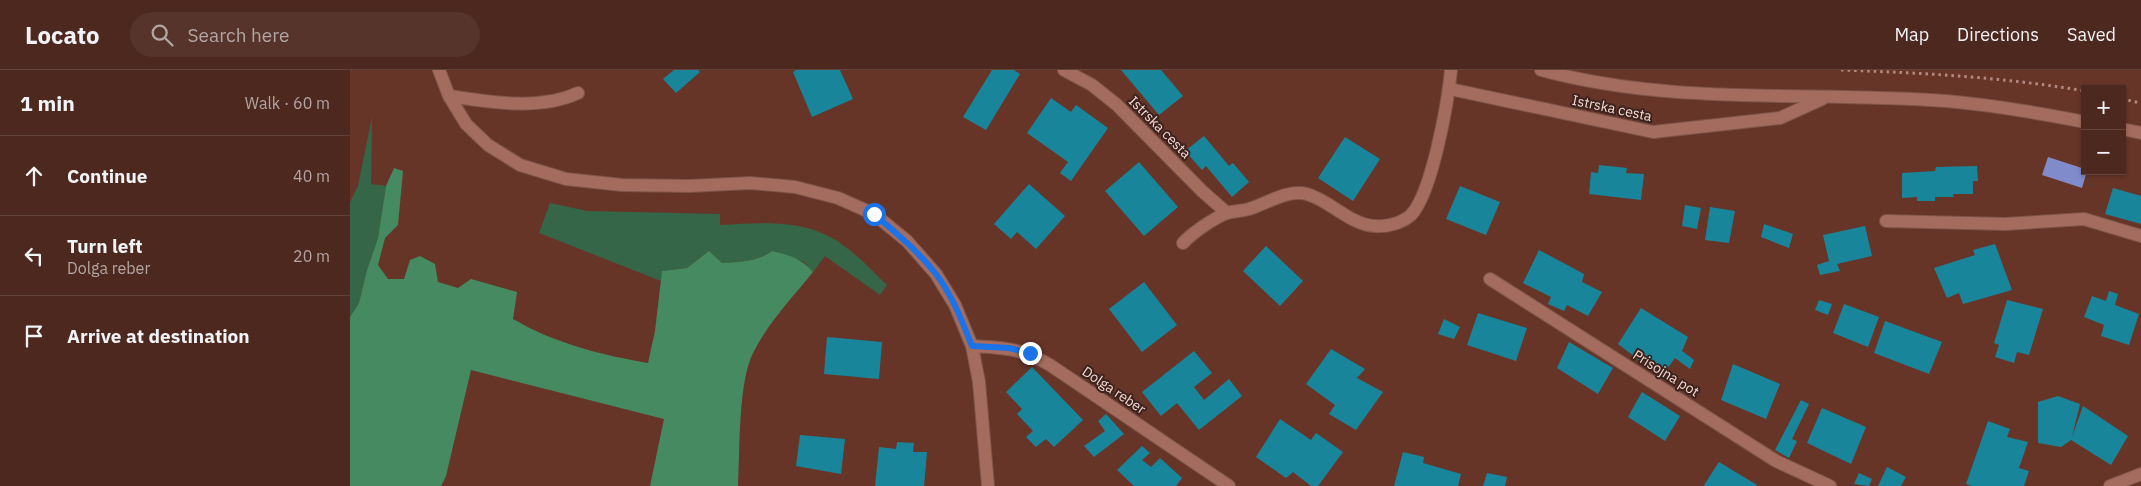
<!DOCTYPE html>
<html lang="en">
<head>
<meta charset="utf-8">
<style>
  :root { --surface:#4c281e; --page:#56342b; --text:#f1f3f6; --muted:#b2a6a4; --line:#63443c }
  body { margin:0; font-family:"IBM Plex Sans",sans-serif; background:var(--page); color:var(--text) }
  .controls { position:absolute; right:15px; top:15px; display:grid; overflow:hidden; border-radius:0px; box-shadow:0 1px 4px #0004 }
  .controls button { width:45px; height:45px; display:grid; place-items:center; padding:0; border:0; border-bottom:1px solid var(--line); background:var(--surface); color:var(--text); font:25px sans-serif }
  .stop { position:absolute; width:15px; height:15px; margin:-11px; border:4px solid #1a73e8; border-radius:50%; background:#fff }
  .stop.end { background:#1a73e8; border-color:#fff; box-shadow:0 1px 5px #0008 }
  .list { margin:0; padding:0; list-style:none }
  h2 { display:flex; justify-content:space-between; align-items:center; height:65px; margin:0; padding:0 20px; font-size:21px }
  h2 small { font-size:16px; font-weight:400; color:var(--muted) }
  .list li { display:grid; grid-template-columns:32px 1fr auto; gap:15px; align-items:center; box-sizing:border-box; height:80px; padding:0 20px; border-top:1px solid var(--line) }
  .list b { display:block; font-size:19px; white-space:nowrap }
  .list p { margin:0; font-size:16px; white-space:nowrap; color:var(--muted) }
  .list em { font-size:16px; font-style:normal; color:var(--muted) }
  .icon { flex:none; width:28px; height:28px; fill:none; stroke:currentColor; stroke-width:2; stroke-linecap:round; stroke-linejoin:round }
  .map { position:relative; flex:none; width:1791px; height:416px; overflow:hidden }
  header { display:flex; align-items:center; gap:30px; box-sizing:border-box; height:70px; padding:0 25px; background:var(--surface); border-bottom:1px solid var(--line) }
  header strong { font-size:24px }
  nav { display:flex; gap:28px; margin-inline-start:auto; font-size:18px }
  .search { width:350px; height:45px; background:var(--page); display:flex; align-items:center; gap:12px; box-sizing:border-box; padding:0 18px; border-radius:28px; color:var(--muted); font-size:19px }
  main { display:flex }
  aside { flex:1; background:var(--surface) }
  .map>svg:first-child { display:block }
  .green { fill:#366648 }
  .forest { fill:#458a61 }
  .water { fill:#7f8bca }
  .building { fill:#19859a }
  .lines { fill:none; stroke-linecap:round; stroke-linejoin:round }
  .minor-casing { stroke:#7e5449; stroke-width:14 }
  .path { stroke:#b28a80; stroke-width:3; stroke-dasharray:2.5 4; stroke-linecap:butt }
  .minor { stroke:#a36c5e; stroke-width:12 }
  .route { stroke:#1a73e8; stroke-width:6 }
  .labels { text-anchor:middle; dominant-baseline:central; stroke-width:4; stroke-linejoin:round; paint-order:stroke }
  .street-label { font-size:14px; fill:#f8d8d0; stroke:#3b241e }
</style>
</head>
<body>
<header>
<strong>Locato</strong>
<div class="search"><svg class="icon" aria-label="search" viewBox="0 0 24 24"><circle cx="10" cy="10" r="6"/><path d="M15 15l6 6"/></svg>Search here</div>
<nav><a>Map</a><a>Directions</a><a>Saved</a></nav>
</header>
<main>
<aside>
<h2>1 min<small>Walk · 60 m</small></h2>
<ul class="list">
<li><svg class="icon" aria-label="ahead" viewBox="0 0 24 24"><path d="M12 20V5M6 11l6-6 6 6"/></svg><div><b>Continue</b></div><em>40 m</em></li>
<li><svg class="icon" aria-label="left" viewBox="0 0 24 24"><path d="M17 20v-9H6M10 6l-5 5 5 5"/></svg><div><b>Turn left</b><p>Dolga reber</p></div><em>20 m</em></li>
<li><svg class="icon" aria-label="arrive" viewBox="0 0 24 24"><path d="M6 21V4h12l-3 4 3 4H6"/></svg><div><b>Arrive at destination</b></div></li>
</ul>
</aside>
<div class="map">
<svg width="1791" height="416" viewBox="0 0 1791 416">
  <rect width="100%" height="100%" fill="#663528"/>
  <g class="green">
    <polygon points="22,47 21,114 36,116 28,168 17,200 9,233 0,247 0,132 8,116"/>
    <path d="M200,133L237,141L370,144V155C413,153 458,148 494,176C510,187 523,202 537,215L530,225L475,186L463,202L454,192L422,181C407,192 390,192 372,193L359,181L337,198L312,201L311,211L189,163Z"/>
  </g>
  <path class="forest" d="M44,98L53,101L48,155L35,168L28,195L38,209H54L60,190L70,186L85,194L88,212L108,218L121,209L167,222L163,249C204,273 251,285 298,293L305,261L312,201L337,198L359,181L372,193C390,192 407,192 422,181C439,185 452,189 463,202C442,228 418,253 403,283C388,313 390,381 388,416H300L314,349L121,300L96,406L91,416H0V247L9,233L17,200L28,168L36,116Z"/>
  <polygon class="water" points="1698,87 1735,99 1735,101 1737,101 1732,118 1692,105"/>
  <g class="building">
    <polygon points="324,0 348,0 350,2 326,23 313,9"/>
    <polygon points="446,0 490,0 503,29 462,47 443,2"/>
    <polygon points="642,0 664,0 670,4 636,60 613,47"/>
    <polygon points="771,0 811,0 833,26 809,45"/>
    <polygon points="701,28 721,42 726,35 758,58 721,111 710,103 718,92 677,63"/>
    <polygon points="854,66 879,96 883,93 899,112 882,127 856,96 852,100 835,81"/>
    <polygon points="995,67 1030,89 1003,131 968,108"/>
    <polygon points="789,92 828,137 794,166 755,121"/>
    <polygon points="1249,95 1277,98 1276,103 1294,104 1291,130 1239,124 1241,102 1248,103"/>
    <polygon points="1627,96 1628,111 1623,111 1623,124 1603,124 1604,127 1585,127 1585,131 1567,131 1567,127 1552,128 1552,103 1585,101 1586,97"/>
    <polygon points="679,114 715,146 686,179 667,162 661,169 644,154"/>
    <polygon points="1110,116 1150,132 1136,165 1096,149"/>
    <polygon points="1763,118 1791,126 1791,154 1755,144"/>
    <polygon points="1335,135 1351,138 1347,159 1332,156"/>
    <polygon points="1360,137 1385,141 1379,173 1355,170"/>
    <polygon points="1414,154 1443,164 1439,178 1411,167"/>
    <polygon points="1515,156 1522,186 1487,194 1490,201 1470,205 1467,195 1479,191 1473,165"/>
    <polygon points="1645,174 1662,220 1613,234 1609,223 1597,228 1584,198 1625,185 1623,180"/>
    <polygon points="916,176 953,211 930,236 893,201"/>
    <polygon points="1189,180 1234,204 1232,212 1252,222 1238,246 1217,235 1214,241 1198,234 1201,227 1173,213"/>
    <polygon points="794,212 827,255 792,282 759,239"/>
    <polygon points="1759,221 1768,224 1765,235 1789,244 1779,275 1751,266 1754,255 1734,247 1742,226 1756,231"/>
    <polygon points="1469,230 1482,234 1478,245 1465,240"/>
    <polygon points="1657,230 1693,239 1679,285 1667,282 1664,293 1645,287 1649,275 1644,273"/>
    <polygon points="1494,234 1529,247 1518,277 1483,263"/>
    <polygon points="1291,238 1338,267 1332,281 1344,290 1340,299 1325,288 1311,307 1268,274"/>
    <polygon points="1128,243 1177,258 1166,291 1117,275"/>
    <polygon points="1094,249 1110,257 1104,269 1088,264"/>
    <polygon points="1535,251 1592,272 1579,304 1524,283"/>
    <polygon points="477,267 532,272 529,309 474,304"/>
    <polygon points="1219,272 1263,298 1248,324 1207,298"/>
    <polygon points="981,279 1015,299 1007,308 1033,322 1006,360 979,344 985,335 956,314"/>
    <polygon points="844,281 862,303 844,317 854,330 879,309 892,326 849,360 827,333 811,346 792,322"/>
    <polygon points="1383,294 1430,314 1416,349 1371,330"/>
    <polygon points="682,297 733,350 704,377 696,369 686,377 676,367 683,361 667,344 672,339 656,322"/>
    <polygon points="1292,322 1330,346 1315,371 1278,347"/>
    <polygon points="1708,326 1730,334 1722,367 1733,336 1778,366 1761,395 1721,370 1711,377 1688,373 1688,332"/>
    <polygon points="1451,330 1459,334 1442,369 1447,371 1439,388 1425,380"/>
    <polygon points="1472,338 1516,357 1501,394 1457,373"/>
    <polygon points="756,344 774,364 744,387 734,376 755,361 748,351"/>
    <polygon points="930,349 961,370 966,363 993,382 968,416 961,416 943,402 936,408 906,387"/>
    <polygon points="1638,351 1660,359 1657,367 1678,372 1669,398 1679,401 1674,416 1622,416 1616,414"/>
    <polygon points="450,365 495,369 491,404 446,396"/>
    <polygon points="547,372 564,373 563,382 577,382 574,416 525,416 529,377 546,379"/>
    <polygon points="792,376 800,383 792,390 801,397 810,388 832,408 826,416 784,416 767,400"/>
    <polygon points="1053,382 1074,387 1073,393 1111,404 1108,416 1044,416"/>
    <polygon points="1369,392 1407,415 1406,416 1355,416 1354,415"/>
    <polygon points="1537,397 1556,407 1551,416 1528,416"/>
    <polygon points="1137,403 1157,407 1155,416 1133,416"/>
    <polygon points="1509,403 1522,409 1519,416 1504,414"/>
  </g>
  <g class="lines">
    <defs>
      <g id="minor">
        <polyline points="89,0 99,26 116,54 138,75 170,95 216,109 272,115 339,116 400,113 445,117 488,128 524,144 557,171 586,204 605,235 622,276 629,312 638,416"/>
        <polyline points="714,0 742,15 767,35 852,121 877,143"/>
        <path d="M1191,0C1323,36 1461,21 1596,31C1643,35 1689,43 1735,52"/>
        <polyline points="1100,19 1303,62 1430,48 1472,29"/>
        <path d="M99,26C140,32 189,41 228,23"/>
        <polyline points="1772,59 1791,63"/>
        <polyline points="1536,151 1655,154 1734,149 1791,166"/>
        <path d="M833,173C842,163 864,148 877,143C884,141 892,141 899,139C918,133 938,119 957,124C981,131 1000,155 1025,156C1037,157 1052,153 1061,145C1082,123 1098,32 1101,0"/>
        <polyline points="1140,209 1426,391 1480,416"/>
        <path d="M622,276C656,278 670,278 700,295L879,416"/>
        <polyline points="1760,416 1791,404"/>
      </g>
    </defs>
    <use href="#minor" class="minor-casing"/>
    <g class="path">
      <path d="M1491,0C1575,3 1652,7 1735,21"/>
      <polyline points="1772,29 1791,33"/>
    </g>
    <use href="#minor" class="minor"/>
  </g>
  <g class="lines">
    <path class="route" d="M524,144C546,163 568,181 586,204C602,225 612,251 622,276L659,278L680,283"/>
  </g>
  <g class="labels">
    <g class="street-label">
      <text transform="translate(1262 38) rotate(12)">Istrska cesta</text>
      <text transform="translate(810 57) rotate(45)">Istrska cesta</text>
      <text transform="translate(1316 303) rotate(32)">Prisojna pot</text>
      <text transform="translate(764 320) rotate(34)">Dolga reber</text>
    </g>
  </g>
</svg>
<div class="controls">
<button>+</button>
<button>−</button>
</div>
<div class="stop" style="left:524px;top:144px"></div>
<div class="stop end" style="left:680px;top:283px"></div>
</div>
</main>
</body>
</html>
